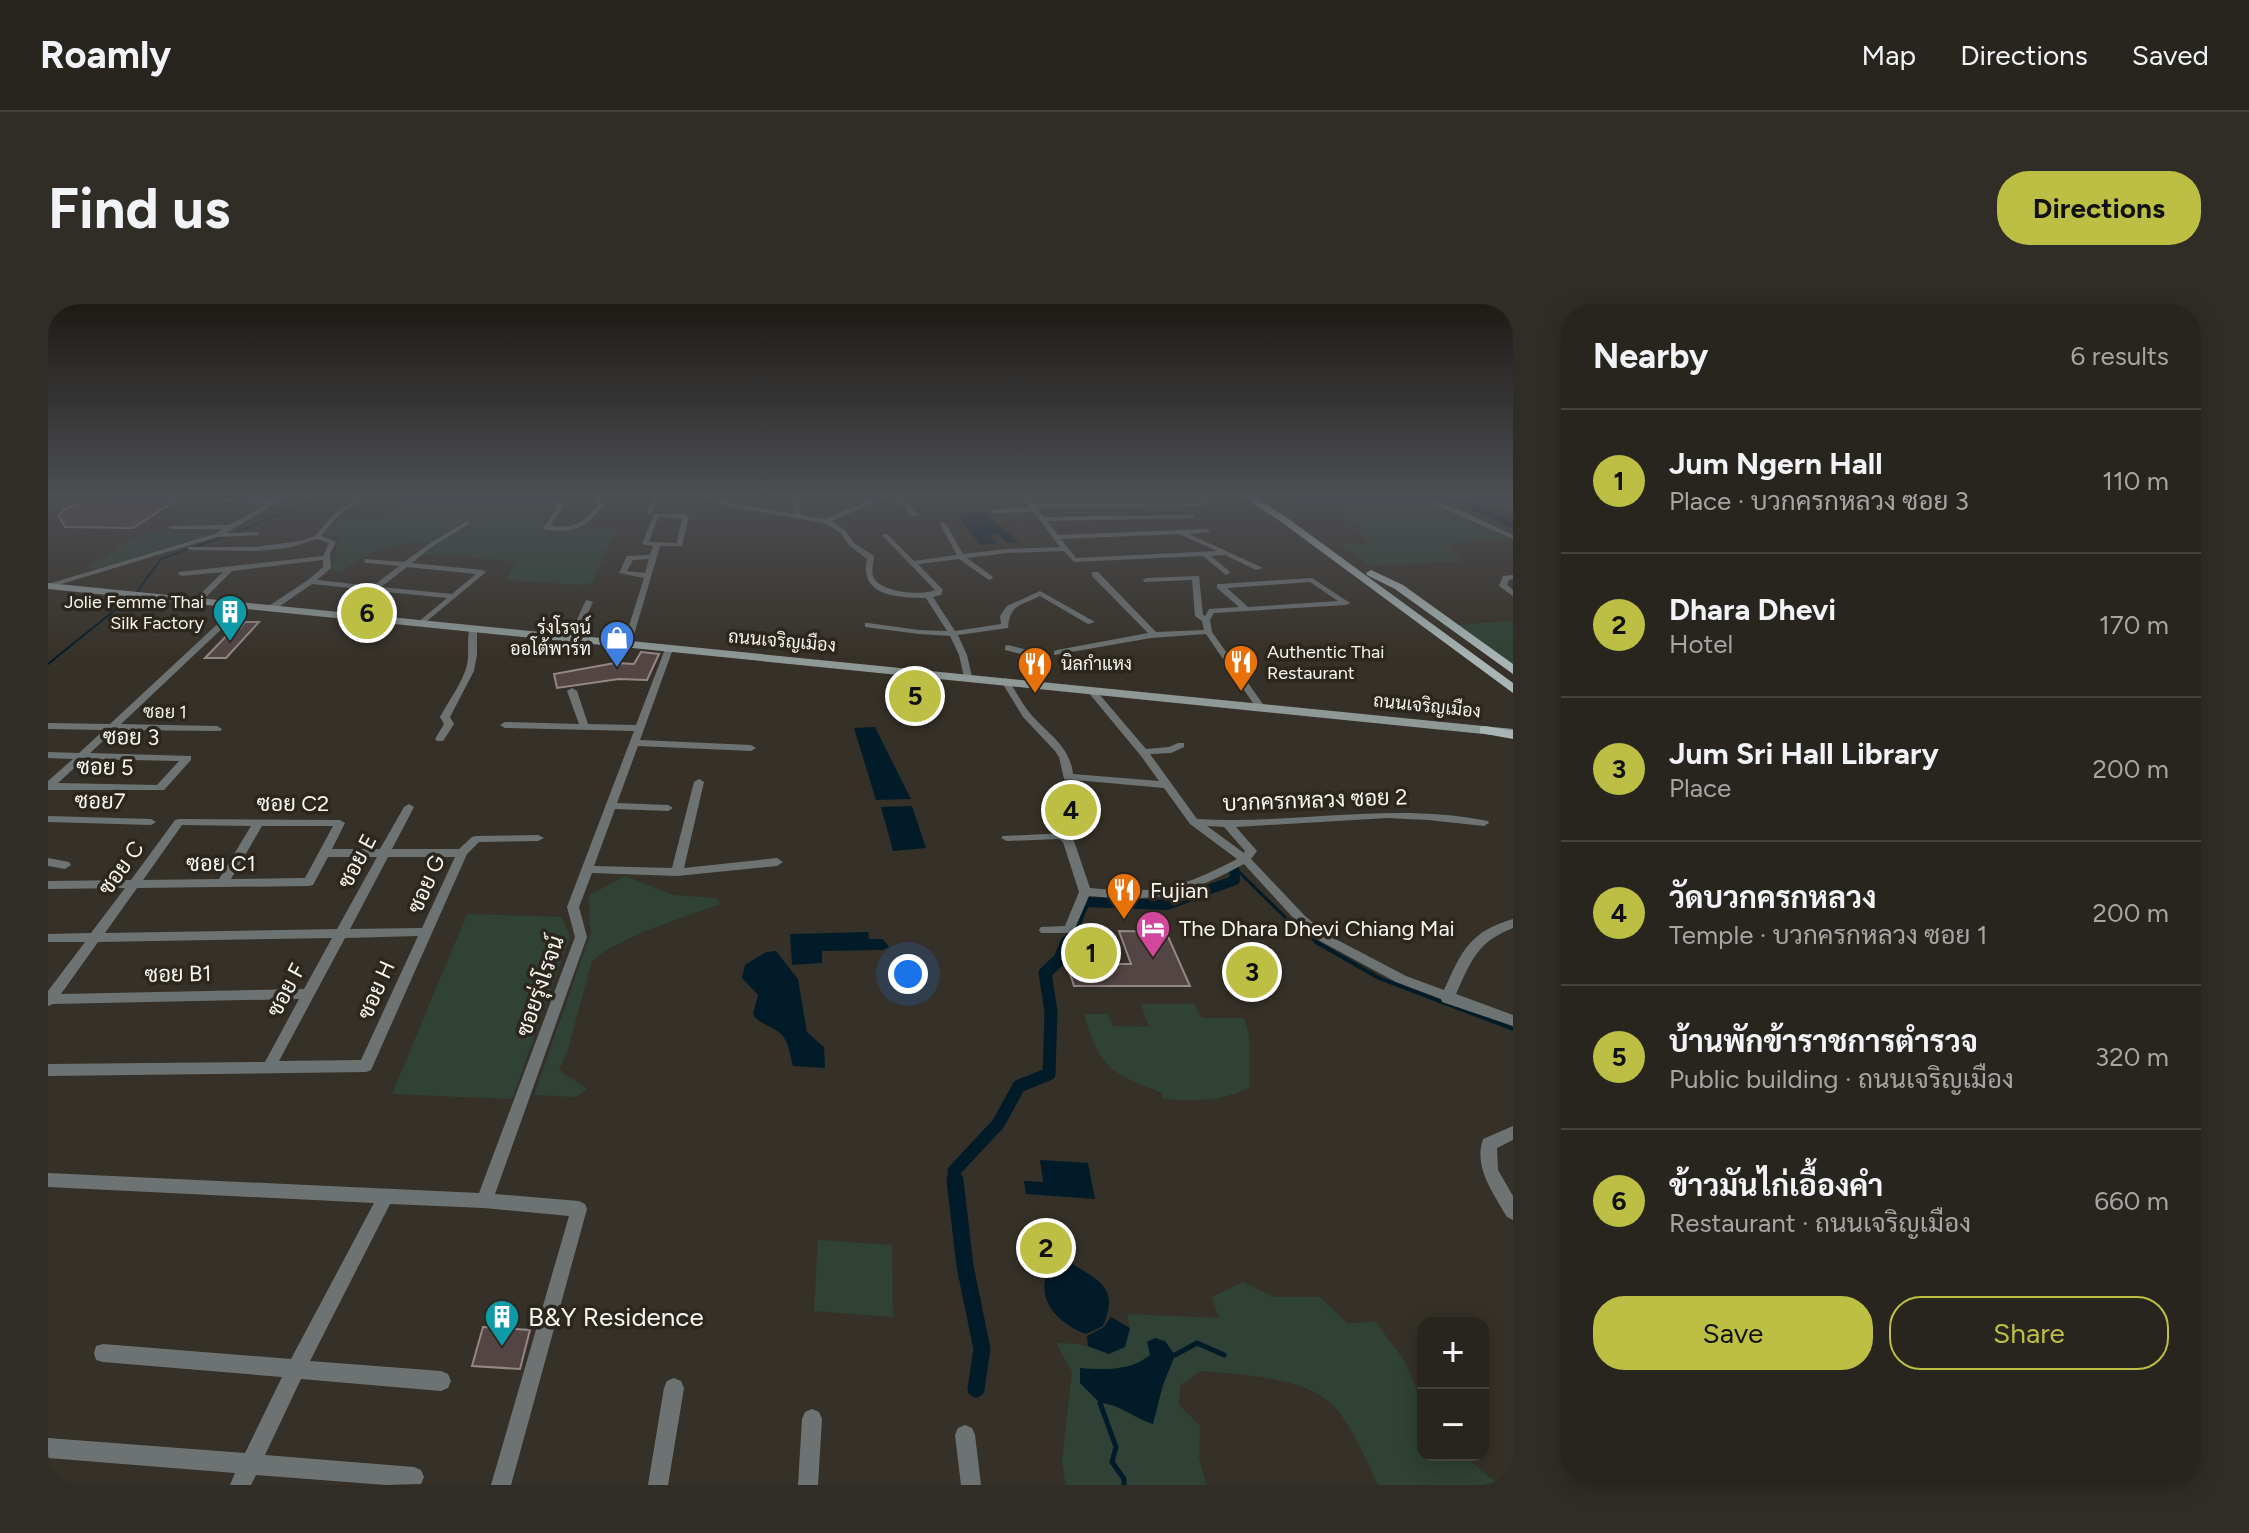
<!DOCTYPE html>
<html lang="en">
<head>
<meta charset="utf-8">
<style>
  :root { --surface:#28251e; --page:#302d27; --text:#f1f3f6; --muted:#a5a5a4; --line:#44423c; --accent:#bcbf44 }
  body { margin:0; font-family:Figtree,Sarabun,sans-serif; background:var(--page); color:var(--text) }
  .controls { position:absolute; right:24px; bottom:24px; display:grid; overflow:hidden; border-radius:16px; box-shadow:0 4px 20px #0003 }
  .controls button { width:72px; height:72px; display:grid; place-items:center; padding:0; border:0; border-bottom:2px solid var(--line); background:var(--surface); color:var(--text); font:40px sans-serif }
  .you { position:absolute; left:860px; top:670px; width:28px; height:28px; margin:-20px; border:6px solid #fff; border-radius:50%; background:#1a73e8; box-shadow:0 0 0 12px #1a73e833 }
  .badge { display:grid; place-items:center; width:52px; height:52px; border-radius:50%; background:var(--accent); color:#111; font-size:26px; font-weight:700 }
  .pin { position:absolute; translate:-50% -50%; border:4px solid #fff; box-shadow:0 2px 8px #0006 }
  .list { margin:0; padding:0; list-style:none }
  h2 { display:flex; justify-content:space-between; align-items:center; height:104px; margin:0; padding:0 32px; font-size:34px }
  h2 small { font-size:26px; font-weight:400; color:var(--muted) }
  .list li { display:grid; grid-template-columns:52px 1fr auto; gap:24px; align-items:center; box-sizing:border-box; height:144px; padding:0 32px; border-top:2px solid var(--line) }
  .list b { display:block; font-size:30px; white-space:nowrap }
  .list p { margin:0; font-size:26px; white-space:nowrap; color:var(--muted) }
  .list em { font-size:26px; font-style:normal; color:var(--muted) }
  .actions { display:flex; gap:16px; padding:24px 32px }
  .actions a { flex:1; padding:18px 0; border:2px solid var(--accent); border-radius:32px; text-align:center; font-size:28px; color:var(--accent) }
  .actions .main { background:var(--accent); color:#111 }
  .map { position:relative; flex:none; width:1465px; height:1181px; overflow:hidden; border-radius:32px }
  header { display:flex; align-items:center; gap:48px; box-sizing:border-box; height:112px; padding:0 40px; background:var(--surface); border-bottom:2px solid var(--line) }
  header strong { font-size:38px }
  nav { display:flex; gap:44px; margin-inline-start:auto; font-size:28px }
  .intro { display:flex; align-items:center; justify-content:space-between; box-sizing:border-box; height:192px; padding:0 48px }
  h1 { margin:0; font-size:56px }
  .button { padding:20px 36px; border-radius:32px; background:var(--accent); color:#111; font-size:28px; font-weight:700 }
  main { display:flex; gap:48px; padding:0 48px }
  aside { flex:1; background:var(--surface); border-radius:32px; box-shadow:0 4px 20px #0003 }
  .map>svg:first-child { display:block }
  .green { fill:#2f4235 }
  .water { fill:#021b28 }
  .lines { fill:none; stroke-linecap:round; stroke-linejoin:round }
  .stream-far3 { stroke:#021b28; stroke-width:2 }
  .stream-far2 { stroke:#021b28; stroke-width:3 }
  .stream-far1 { stroke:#021b28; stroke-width:4 }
  .stream { stroke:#021b28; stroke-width:5 }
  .canal-far2 { stroke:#021b28; stroke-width:10 }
  .canal-far1 { stroke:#021b28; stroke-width:13 }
  .canal { stroke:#021b28; stroke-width:17 }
  .river { fill:#021b28; fill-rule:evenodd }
  .building { fill:#524544; stroke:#958786; stroke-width:2 }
  .minor { fill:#6d7373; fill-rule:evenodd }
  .secondary { fill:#8e9897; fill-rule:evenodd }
  .primary { fill:#a8b5b4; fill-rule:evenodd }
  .labels { text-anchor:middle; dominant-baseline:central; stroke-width:7; stroke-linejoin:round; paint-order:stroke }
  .far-poi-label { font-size:18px; fill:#f8f5ef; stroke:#2c271e; text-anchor:end }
  .far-street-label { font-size:18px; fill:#f8f5ef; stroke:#2c271e }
  .street-label { font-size:22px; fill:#f8f5ef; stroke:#2c271e }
  .poi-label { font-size:22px; fill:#f8f5ef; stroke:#2c271e; text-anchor:start }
  .near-poi-label { font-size:26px; fill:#f8f5ef; stroke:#2c271e; text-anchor:start }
</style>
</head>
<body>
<header>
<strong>Roamly</strong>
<nav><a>Map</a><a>Directions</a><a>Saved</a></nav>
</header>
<div class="intro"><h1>Find us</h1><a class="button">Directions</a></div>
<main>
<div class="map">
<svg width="1465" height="1181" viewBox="0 0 1465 1181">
  <rect width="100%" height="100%" fill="#363128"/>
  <g class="green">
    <path d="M364,190H482L504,202L493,226L569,224L544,279L535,281L457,276L468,257L375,250L385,240C351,234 321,249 293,268L283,266L292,233L274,231L291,215L337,214Z"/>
    <polygon points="1243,190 1341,190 1367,194 1465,235 1399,240 1415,257 1323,262 1286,238 1322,242 1289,198 1252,198"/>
    <polygon points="1397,190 1465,190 1465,206 1453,206"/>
    <polygon points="96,228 165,231 49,265 39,263"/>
    <polygon points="1465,317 1465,360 1408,321"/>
    <path d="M577,572L625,591L669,594L672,600L594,628L558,646L544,657L519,748L511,766L539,785L528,793L486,791L543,628C539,614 544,605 540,592Z"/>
    <polygon points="419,610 514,613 522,633 464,795 344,790"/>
    <path d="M1093,700H1146L1154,714H1196L1201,731V784C1172,798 1145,797 1114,795L1115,789C1064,770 1051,764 1036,710H1060L1065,722L1101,723Z"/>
    <polygon points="770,936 844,941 845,1013 766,1007"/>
    <path d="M1195,978L1225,993H1272L1300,1020L1327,1017L1357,1058L1375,1100V1151H1415L1451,1181H1330C1318,1156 1301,1113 1279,1096C1250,1073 1189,1070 1153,1067L1132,1082L1131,1101L1152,1122L1151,1153L1158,1181H1018L1014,1158L1024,1068L1008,1039L1032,1040L1061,1050L1082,1024L1079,1010L1171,1014L1164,993Z"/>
  </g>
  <g class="water">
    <polygon points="936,208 971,238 960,239 949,230 941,231 949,239 932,241 909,210"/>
    <polygon points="827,423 863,495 828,496 806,424"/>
    <polygon points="864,502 878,544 845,547 833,503"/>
    <polygon points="820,628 821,635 835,635 841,643 835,646 774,647 774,659 744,661 742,630"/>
    <path d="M728,647L750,675L759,728L776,743L777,764L745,762C742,752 741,738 733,730C724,721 711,721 705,710L710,691L694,674L697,661L718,648Z"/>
    <polygon points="992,856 1040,859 1047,895 978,890 976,877 995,878"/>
    <path d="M1019,956C1048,977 1073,980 1055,1022L1038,1030C1008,1019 983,991 1004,960Z"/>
    <polygon points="1063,1013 1082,1024 1077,1043 1061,1050 1040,1042 1039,1032 1056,1023"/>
    <path d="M1107,1034L1117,1037L1127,1051L1115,1081L1105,1120C1086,1114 1071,1100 1052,1099L1032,1079V1064C1056,1066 1083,1067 1102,1051L1099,1038Z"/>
  </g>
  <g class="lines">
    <g class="stream-far3">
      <polyline points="186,229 282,190"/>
      <polyline points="88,289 113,255 175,233"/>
      <polyline points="0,360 82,294"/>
    </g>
    <polyline class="stream-far2" points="1186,563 1239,615 1271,640"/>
    <polyline class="stream-far1" points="1268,638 1331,674 1465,725"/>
    <g class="stream">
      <polyline points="1127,1051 1149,1039 1176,1051"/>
      <polyline points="1052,1099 1068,1143 1064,1158 1076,1175 1076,1181"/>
    </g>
    <polyline class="canal-far2" points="1019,640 1037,598 1119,601 1187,576 1186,563"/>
    <polyline class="canal-far1" points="907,878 906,867 950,820 971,782 1001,770 1003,707 997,669 1012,655 1019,638"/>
    <polyline class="canal" points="907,876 917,962 934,1045 928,1085"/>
    <path class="river" d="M1369,190C1405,190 1433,202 1465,218V225L1421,203Z"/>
  </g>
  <g class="building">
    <polygon points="60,190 137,190 85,224 17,223 11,212 16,205"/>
    <polygon points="197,318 211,318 178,354 157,354 186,324 192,324"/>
    <polygon points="593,348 611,350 599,376 571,375 509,384 506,370 567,359 586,360"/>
    <polygon points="1037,502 1042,511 1003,513 999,503"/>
    <polygon points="1071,627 1118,628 1142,682 1026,682 1019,660 1032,660 1025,638 1054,638 1062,660 1083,660"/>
    <polygon points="1222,661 1230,674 1186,676 1178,662"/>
    <polygon points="435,1023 482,1026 472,1065 424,1062"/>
  </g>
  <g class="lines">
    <g class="minor">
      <polygon points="236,190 244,190 178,229 209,228 211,229 211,231 169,233 0,284 0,280 167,230 175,225 123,225 121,224 121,222 181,221 220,200 170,197 168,194 226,196"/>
      <path d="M319,190H327L293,209L273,232L288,238L282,250L283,264L269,276L325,282L351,262L320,259H317V255L356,258L381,240L419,217L422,219L421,220L385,242L364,259L434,266L438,268L373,322H370V318L399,294L328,287L290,314L286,312L287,310L320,286L264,280L225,307H219V303L260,276L275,263V256L184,267L151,300L144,298L175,268L134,272L130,270L131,268L275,252L281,239L269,235L240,244L207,247L142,246L139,244L140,243H207L253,237L267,232L289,207ZM359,263L428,270L404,290L333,283Z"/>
      <polygon points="379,190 396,190 393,192"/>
      <path d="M484,190H492L516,201L502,222C527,225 536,219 550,200L545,196V194L551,190H558L551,195L557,199C539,224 527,230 496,225L495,224L510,203Z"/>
      <polygon points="615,190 622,190 608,200 603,210 599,210 603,198"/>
      <path d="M642,190H652L684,199L746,210L744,192L747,190L750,192L752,211L777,215L837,190H851L869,210V212H865L845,191L783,217L798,227L806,239L826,252C826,258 823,266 825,272C831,289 874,292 887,286L835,232V230H839L866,257L909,251L892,220L895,218L898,220L915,250L959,245L1012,243L986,208L946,209L943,207L946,205L983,204L972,190H1089L1086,192L980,193L986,200L1154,198L1160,190H1166L1156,202L989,204L996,213L1146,211V213L1144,214L999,217L1010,231L1159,225L1162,227L1161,228L1141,230L1215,264L1208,266L1177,251L1163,252L1181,267L1182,269L1178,271L1155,252L1026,258L1016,247L959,249L919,254L944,272L945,274L941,276L911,255L870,260L895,286L893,291L885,293L907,327L953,320L952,312L959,302L992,287L1047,318L1040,320L992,292C972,302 962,300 960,324L910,331L919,351L924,373L920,376L916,373L911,351L902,332L871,330L817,323V319H820L871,326L899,327L878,294C850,293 811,293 819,255L801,241L793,229L776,219L683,203ZM1131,230L1169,247L1028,254L1013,235Z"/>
      <polygon points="920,190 942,190 922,193"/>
      <path d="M1343,190C1387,190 1426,213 1465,231V235L1382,199Z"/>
      <path d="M606,210H638L641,212L634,242H612L583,341L579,344L575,341L596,274L571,269L579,252L602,251L605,242L594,240ZM610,213L634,214L629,239L601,238ZM601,255L597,269L579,267L585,256Z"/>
      <path d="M1044,268H1050L1108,328L1156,326L1154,317L1147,312L1144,276L1096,278L1095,276L1099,274L1151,272L1155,311L1157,312L1161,305L1191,303L1169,284V280H1172L1264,274L1302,299L1298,301L1166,309L1162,316L1164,328L1217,403L1212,406L1209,405L1158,330L1103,334L1006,351V347L1009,346L1100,329L1044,272ZM1262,278L1290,297L1200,303L1179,284Z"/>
      <polygon points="1465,271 1465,275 1461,276 1459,281 1465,286 1465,292 1451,282 1455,272"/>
      <polygon points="538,296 545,298 528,335 521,337 520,335"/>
      <path d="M191,300L198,302L73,420L169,422L174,425L172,427L67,426L42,449L143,452V456L116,486H0V477L25,455L0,454V448L31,449L56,426L0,425V419L62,420ZM36,455L131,457L109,481L10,479Z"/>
      <path d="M422,323L429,325V351L426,367L402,413L406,420L395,437H389L387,435L396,420L392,413C401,396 414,380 419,361C422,348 418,336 422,323Z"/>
      <polygon points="960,341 991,349 996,355 993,383 990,384 986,381 989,357 985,353 957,346 957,342"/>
      <polygon points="621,342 625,345 592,436 703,441 708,444 703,447 590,442 569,499 620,501 625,504 620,507 567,505 546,562 624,564 646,478 651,475 656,478 636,564 729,554 735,558 729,562 629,572 544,569 531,603 539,633 447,890 531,897 537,900 539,905 463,1181 443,1181 521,912 436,904 342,900 262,1057 393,1067 400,1070 403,1077 400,1084 393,1087 253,1075 217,1151 366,1163 373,1166 376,1173 373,1180 338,1181 208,1171 203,1181 182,1181 187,1169 0,1154 0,1134 197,1149 234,1073 55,1058 48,1056 46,1049 48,1042 55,1040 243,1055 326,899 0,883 0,869 431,889 527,633 519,603 586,427 457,424 452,421 457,418 531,420 519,387 524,384 529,387 540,420 588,421 617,345"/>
      <path d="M957,374L960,375C967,386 973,398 981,408C998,429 1022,441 1025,470L1111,477L1093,452L1040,388V384H1046L1098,445L1121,443L1130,439H1136V443L1123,449L1102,450L1149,515C1247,521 1342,497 1440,517L1441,519L1436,522L1380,516L1339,514L1188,523L1209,547L1203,555L1257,612L1280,631L1358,672L1396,686C1414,647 1421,628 1465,615V624C1429,638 1423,657 1408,690L1465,711V722L1394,698L1393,695L1348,678L1272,637L1249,618L1196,560C1135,593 1110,598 1041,592L1025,629H993L991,626L993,623L1017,622L1031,588L1015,538L1011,535L959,537L953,534L955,532L1018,529L1026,537L1042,584C1107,590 1130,586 1189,555L1142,520L1116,484L1016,475L1011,453L1007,447L975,413L953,377ZM1159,522L1176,523L1197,547L1196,549Z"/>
      <path d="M361,500L366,503L344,545H411L424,533L428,532L490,531L496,534L490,537L431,538L419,550L323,766L318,768L0,772V760L217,758L251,695L5,700L0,702V687L37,638H0V630L43,629L77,584L0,585V577L83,576L127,516L131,515L292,516L297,519L284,545H332L356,503ZM134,521L203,522L171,575L95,576ZM214,522H285L257,574L183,575ZM280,553H329L289,625L57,629L89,584L261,582L265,581ZM340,553H407L374,624L302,625ZM370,632L313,756L231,757L297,634ZM284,634L256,685L13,690L50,638Z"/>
      <polygon points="0,512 103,515 108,518 103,521 0,518"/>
      <polygon points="0,554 21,558 23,561 17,565 0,562"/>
      <path d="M1465,822V836L1449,844L1450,866L1465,892V916L1459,913C1446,890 1425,863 1435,835Z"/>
      <polygon points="626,1074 633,1077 636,1084 620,1181 600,1181 616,1084 619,1077"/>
      <polygon points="764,1105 771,1108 774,1115 770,1181 750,1181 754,1115 757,1108"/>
      <polygon points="917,1121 924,1124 927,1131 933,1181 913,1181 907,1131 910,1124"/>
    </g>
    <polygon class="secondary" points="0,279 1465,425 1465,433 0,285"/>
    <g class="primary">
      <polygon points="1190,190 1202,190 1238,213 1465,379 1465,389 1232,217"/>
      <polygon points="1323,266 1355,281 1465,360 1465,370 1347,285 1319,271 1318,269"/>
      <polygon points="1437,422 1465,427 1465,435 1432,429 1432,423"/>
    </g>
  </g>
  <linearGradient id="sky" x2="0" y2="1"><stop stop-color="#1e1b16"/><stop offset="0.54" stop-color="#4c4e53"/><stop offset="1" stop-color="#4c4e53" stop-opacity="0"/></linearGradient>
  <rect width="1465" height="355" fill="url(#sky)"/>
  <defs>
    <symbol id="building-pin" viewBox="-11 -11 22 30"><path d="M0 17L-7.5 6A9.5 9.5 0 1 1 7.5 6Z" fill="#0f9aa8" stroke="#2c271e"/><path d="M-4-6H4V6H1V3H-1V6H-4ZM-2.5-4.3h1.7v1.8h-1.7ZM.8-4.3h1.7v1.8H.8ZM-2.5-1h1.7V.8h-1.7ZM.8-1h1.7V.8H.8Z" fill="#fff"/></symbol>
    <symbol id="shop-pin" viewBox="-11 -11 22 30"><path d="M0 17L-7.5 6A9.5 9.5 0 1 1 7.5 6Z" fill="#3f7fe0" stroke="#2c271e"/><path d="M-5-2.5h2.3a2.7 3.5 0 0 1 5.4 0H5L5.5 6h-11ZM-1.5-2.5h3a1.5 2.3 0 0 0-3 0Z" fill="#fff"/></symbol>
    <symbol id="restaurant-pin" viewBox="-11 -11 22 30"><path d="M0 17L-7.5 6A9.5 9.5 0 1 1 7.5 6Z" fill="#e8710a" stroke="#2c271e"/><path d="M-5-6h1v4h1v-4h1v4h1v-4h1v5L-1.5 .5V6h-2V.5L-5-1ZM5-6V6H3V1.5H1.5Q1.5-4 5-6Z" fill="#fff"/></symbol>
    <symbol id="hotel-pin" viewBox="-11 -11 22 30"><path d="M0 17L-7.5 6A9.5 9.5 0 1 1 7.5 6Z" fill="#d1479c" stroke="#2c271e"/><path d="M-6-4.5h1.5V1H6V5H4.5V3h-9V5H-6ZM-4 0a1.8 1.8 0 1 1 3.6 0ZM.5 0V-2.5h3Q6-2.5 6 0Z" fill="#fff"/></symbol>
  </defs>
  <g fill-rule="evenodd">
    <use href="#building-pin" x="162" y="288" width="40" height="54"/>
    <use href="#shop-pin" x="549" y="314" width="40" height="54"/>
    <use href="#restaurant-pin" x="1173" y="338" width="40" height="54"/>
    <use href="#restaurant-pin" x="967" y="340" width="40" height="54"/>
    <use href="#restaurant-pin" x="1056" y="566" width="40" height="54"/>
    <use href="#hotel-pin" x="1085" y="604" width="40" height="54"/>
    <use href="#building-pin" x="434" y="993" width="40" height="54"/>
  </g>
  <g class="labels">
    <g class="far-poi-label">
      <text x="156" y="298">Jolie Femme Thai<tspan x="156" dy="21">Silk Factory</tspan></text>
      <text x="543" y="324">รุ่งโรจน์<tspan x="543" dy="21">ออโต้พาร์ท</tspan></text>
      <text x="1219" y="348" text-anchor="start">Authentic Thai<tspan x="1219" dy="21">Restaurant</tspan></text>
      <text x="1013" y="360" text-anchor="start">นิลกําแหง</text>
    </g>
    <g class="far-street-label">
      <text transform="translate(734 337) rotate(5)">ถนนเจริญเมือง</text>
      <text transform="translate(1379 402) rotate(6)">ถนนเจริญเมือง</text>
      <text transform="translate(117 408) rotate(1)">ซอย 1</text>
    </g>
    <g class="street-label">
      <text transform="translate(83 433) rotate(1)">ซอย 3</text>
      <text transform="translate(57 463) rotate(1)">ซอย 5</text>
      <text transform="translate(1267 496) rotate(-2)">บวกครกหลวง ซอย 2</text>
      <text transform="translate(52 497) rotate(1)">ซอย7</text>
      <text x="245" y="499">ซอย C2</text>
      <text transform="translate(309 557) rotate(-62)">ซอย E</text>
      <text x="173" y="559">ซอย C1</text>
      <text transform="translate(73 564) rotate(-54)">ซอย C</text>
      <text transform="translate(378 580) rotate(-66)">ซอย G</text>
      <text transform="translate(130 670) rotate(-1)">ซอย B1</text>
      <text transform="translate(492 682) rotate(-71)">ซอยรุ่งโรจน์</text>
      <text transform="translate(238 686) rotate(-62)">ซอย F</text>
      <text transform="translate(328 686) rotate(-66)">ซอย H</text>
    </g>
    <g class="poi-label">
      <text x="1102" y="586">Fujian</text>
      <text x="1131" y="624">The Dhara Dhevi Chiang Mai</text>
    </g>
    <g class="near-poi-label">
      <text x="480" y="1013">B&amp;Y Residence</text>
    </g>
  </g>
</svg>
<div class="controls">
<button>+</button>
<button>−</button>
</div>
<div class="you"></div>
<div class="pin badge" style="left:1043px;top:649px">1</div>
<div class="pin badge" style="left:998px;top:944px">2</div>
<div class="pin badge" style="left:1204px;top:668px">3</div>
<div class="pin badge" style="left:1023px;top:506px">4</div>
<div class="pin badge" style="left:867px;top:392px">5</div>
<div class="pin badge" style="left:319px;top:309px">6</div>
</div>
<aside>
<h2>Nearby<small>6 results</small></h2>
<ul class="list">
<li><span class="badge">1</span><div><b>Jum Ngern Hall</b><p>Place · บวกครกหลวง ซอย 3</p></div><em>110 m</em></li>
<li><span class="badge">2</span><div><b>Dhara Dhevi</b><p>Hotel</p></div><em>170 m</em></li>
<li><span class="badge">3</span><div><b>Jum Sri Hall Library</b><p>Place</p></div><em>200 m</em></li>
<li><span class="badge">4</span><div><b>วัดบวกครกหลวง</b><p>Temple · บวกครกหลวง ซอย 1</p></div><em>200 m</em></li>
<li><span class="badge">5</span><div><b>บ้านพักข้าราชการตำรวจ</b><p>Public building · ถนนเจริญเมือง</p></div><em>320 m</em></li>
<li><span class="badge">6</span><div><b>ข้าวมันไก่เอื้องคํา</b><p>Restaurant · ถนนเจริญเมือง</p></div><em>660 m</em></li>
</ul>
<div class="actions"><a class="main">Save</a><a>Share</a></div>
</aside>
</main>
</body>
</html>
